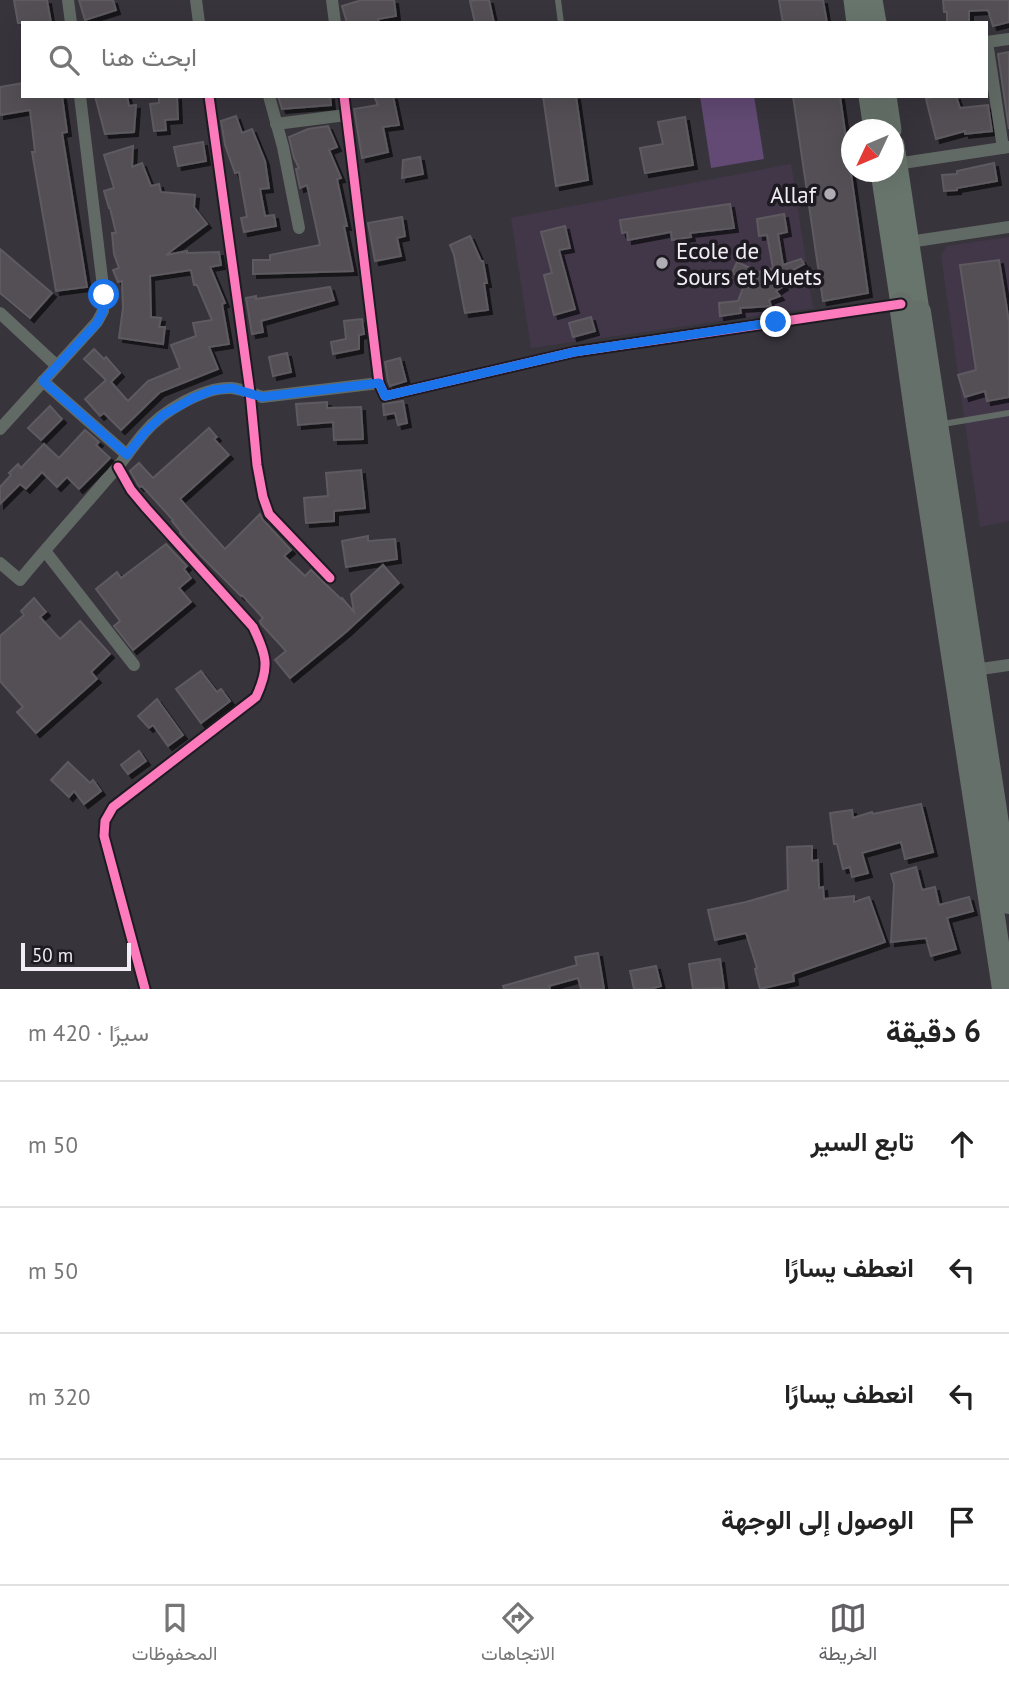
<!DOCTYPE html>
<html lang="ar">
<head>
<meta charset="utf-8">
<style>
  :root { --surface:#fff; --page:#f2f2f2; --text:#222; --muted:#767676; --line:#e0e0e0; --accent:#626064 }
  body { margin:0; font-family:"PT Sans",Vazirmatn,sans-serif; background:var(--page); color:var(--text); direction:rtl }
  .compass { position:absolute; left:841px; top:119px; width:63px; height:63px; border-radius:50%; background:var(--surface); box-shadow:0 7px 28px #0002; rotate:226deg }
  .scale { position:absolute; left:21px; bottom:18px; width:110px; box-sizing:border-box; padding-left:7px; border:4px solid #f1ecf5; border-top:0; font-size:19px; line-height:24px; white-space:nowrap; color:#f1ecf5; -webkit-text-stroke:5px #1e1a21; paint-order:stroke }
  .stop { position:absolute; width:21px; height:21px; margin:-16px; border:5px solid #1a73e8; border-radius:50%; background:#fff }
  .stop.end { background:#1a73e8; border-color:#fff; box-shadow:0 2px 7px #0008 }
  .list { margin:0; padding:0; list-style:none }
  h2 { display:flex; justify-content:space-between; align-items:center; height:91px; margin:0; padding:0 28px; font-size:30px }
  h2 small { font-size:23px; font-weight:400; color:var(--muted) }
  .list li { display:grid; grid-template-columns:46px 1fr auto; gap:21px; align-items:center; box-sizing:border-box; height:126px; padding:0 28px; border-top:2px solid var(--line) }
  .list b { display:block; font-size:26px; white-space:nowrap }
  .list em { font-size:23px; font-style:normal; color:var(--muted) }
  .icon { flex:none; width:38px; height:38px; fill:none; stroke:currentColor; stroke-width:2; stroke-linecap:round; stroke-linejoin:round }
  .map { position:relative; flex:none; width:1009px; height:989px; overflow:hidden; direction:ltr }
  .search { position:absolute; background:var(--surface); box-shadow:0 7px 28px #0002; left:21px; right:21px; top:21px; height:77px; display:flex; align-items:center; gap:18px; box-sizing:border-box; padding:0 24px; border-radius:0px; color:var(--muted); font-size:26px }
  .sheet { height:595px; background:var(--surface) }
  nav { display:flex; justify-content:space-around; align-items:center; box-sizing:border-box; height:98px; border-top:2px solid var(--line); background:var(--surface); font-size:19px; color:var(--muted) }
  nav a { display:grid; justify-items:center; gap:4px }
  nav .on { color:var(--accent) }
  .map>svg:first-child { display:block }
  .built { fill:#423749 }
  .green { fill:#624a74 }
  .building { fill:#524f55; stroke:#5e5a61; stroke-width:2; filter:url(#shadow) }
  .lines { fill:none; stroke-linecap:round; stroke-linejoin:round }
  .lane { stroke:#626a65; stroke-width:6 }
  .street { stroke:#626a65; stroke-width:12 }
  .primary { stroke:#68756c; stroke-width:21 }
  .highway { stroke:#66706a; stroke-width:24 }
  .cycleway-casing { stroke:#1e1a21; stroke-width:13 }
  .cycleway { stroke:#fd7abc; stroke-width:9 }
  .route { stroke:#1a73e8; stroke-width:9 }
  .poi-dot { fill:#b0acb4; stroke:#1e1a21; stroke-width:2.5 }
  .labels { text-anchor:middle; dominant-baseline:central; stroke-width:7; stroke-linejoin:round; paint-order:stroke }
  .poi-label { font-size:23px; fill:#f1ecf5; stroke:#1e1a21; text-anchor:end }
</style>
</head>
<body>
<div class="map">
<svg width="1009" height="989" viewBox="0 0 1009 989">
  <defs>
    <filter id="shadow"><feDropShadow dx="4" dy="4" stdDeviation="0" flood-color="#0009"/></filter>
  </defs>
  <rect width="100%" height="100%" fill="#38343c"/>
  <g class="built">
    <polygon points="791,164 813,308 531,348 511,218"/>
    <polygon points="1009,237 1009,521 980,527 941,255 947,246"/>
  </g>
  <polygon class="green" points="700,96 754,96 764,159 711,168"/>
  <g class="building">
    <polygon points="14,0 47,0 51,23 18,23"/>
    <polygon points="79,0 113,0 116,10 85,20"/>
    <polygon points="362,0 394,0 396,16 378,19 379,23 347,23 342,6"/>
    <polygon points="478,0 489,0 494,23 475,23 470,1"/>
    <polygon points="779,0 823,0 827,23 783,23"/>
    <polygon points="943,0 1009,0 1009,22 993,26 988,10 969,11 969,23 947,23 947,12 944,12"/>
    <polygon points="1009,52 1009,129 998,54"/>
    <polygon points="23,83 23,96 62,96 67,132 62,133 87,287 56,291 32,152 35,152 30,110 0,115 0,87"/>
    <polygon points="95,96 127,96 129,106 136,105 134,132 105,134"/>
    <polygon points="159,96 177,96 178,119 165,120 166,130 154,131 150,104 159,103"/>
    <polygon points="278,96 330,96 331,105 282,109"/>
    <polygon points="374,96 393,96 399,125 383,127 388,152 362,158 354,109 378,105"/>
    <polygon points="543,96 576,96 588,180 556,186"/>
    <polygon points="793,96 840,96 868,293 823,301"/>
    <polygon points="936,96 956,96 960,108 988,105 992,131 965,134 965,131 936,139 926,99"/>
    <polygon points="236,116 242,133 252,129 265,161 269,188 260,189 265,216 274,215 276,226 244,232 241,218 247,217 239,172 235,173 225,145 221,121"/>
    <polygon points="685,117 693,165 645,173 640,148 663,144 658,122"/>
    <polygon points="328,126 337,147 329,150 341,178 337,179 347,226 344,226 353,271 253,274 253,260 270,260 270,255 320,245 307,185 300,188 296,169 299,168 294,158 289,137 308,129"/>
    <polygon points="203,142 206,161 178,166 174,147"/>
    <polygon points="133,146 132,167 142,163 151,186 159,184 161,192 195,195 194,207 207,224 166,255 187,251 187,253 219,252 221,265 210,267 225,303 222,304 229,344 209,347 218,369 160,392 121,430 104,413 100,416 85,399 106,380 84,359 94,349 104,359 106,357 120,373 111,382 128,401 148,381 180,368 171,345 196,336 193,323 212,320 197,285 194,285 191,270 150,276 151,317 161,318 159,327 165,327 163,344 119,338 123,308 122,281 118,282 113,270 119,268 114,254 112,233 116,233 110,208 109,208 104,191 114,188 104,155"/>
    <polygon points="420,157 423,174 402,178 403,160"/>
    <polygon points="994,163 997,181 957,188 957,190 944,191 942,175 957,174 957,171"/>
    <polygon points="730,204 734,228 690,233 691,237 672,240 671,232 628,240 627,232 622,233 620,220"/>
    <polygon points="784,214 787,232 778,234 783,265 801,259 804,264 785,274 786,282 782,283 784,286 776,291 780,296 769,300 771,306 740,308 741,313 720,316 719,303 738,301 746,280 732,273 737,262 759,272 773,268 767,235 759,236 757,219"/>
    <polygon points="402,217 405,236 397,238 401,256 375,261 368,223"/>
    <polygon points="565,226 570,248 559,250 575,309 554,315 544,275 552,273 541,232"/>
    <polygon points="470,236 481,261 483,261 487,283 484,283 488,310 465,313 454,255 450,245"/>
    <polygon points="0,249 52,293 30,318 0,293"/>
    <polygon points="999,260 1009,322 1009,397 987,401 985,391 965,397 958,375 976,370 960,265"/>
    <polygon points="330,287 334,300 261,321 263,332 252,334 246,298 256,296 256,299"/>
    <polygon points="591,317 595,331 573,337 569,323"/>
    <polygon points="362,319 364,334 359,335 359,349 333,354 331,342 346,339 344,321"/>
    <polygon points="287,353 291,372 273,376 269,357"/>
    <polygon points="400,358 406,381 390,386 388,381 385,362"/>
    <polygon points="403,401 407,423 398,425 395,413 384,415 383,404"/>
    <polygon points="327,402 327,408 361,407 363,439 334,440 333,422 298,425 296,404"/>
    <polygon points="50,406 62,419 41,440 28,428"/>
    <polygon points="209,428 217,437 214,439 229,455 180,499 225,549 260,514 263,520 291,550 284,556 305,576 311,570 341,599 342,598 354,612 351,594 383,565 399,583 346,632 290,678 275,660 286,651 261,624 260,621 263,618 242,595 241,596 201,556 180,533 181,532 172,521 173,520 142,486 140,487 138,485 130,471 139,463 153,478"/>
    <polygon points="85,430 99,442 96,445 110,458 79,489 67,477 57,487 42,472 26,489 20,484 0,504 0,487 11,475 9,473 18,464 21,468 44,444 59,458"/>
    <polygon points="361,470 365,508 334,511 334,521 306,523 304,498 328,496 326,473"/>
    <polygon points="368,536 368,541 395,539 397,559 346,567 342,541"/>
    <polygon points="166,544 187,566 184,569 191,578 179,588 191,602 133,650 114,626 120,621 96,589 117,572 121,578"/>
    <polygon points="34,598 46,612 40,617 60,639 80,621 110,654 91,672 97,679 36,733 17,712 23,707 0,681 0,636 24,615 21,611"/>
    <polygon points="201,671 217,692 221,689 230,701 201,723 176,689"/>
    <polygon points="157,699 183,735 168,746 153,725 149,728 138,716"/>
    <polygon points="139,751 146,761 128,774 121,765"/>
    <polygon points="68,762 90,783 93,780 101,791 84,804 74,791 69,797 51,780"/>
    <polygon points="921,804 933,852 905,859 901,842 862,853 868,873 852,877 850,867 843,869 837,844 834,844 830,813 852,810 853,818 872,812 873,814"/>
    <polygon points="812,846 812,861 818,860 819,888 823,887 824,899 854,896 854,902 869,897 885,942 793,974 794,981 760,989 755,969 757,968 746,933 715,940 708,910 746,902 788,890 787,847"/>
    <polygon points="916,867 922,890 935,887 939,905 969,897 973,911 947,918 956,949 931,956 926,938 891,942 894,884 891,874"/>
    <polygon points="598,953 604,989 581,989 578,978 549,986 550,989 504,989 503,986 577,965 575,957"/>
    <polygon points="720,959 724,988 693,989 689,964"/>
    <polygon points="656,966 661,986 650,989 634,989 630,971"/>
  </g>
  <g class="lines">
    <g class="lane">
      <polyline points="558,0 561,23"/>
      <polyline points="943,424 1009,413"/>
    </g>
    <g class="street">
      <polyline points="68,0 71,23"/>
      <polyline points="196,0 199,23"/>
      <polyline points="332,0 335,23"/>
      <polyline points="209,96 250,392 257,465 263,497 269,514 330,578"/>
      <polyline points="269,96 283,147 299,228"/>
      <polyline points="344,96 379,383 385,396 574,352 901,304"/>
      <polyline points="276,124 346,115"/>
      <polyline points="1003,148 987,42 1009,39"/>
      <polyline points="896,164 1009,147"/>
      <polyline points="909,242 1009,227"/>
      <polyline points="0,313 57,366"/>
      <polyline points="43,381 127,455"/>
      <polyline points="0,429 97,322 103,311 104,295 80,96"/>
      <path d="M118,467L131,490L146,508L253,627C267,656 270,667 256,697L113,807L105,821L104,836L145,989"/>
      <polyline points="45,551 134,665"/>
      <path d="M0,563L20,580C48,546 78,513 107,479C121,465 131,448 144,433C161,412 204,386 232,388C242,389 253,394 262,397L379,383"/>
      <polyline points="974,670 1009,665"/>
    </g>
    <g class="primary">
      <polyline points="854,0 857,23"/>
      <polyline points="872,0 876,23"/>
      <polyline points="869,96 874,130"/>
      <polyline points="886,96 891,130"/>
      <polyline points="894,145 918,304"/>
      <polyline points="881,172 901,304"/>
    </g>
    <g class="highway">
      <polyline points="901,304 918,425 1004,989"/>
      <polyline points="919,312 1009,902"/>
    </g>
    <defs>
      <g id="cycleway">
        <polyline points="209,96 250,392 257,465 263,497 269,514 330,578"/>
        <polyline points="344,96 379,383 385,396 574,352 901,304"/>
        <path d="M118,467L131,490L146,508L253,627C267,656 270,667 256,697L113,807L105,821L104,836L145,989"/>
      </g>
    </defs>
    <use href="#cycleway" class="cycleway-casing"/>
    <use href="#cycleway" class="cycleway"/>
  </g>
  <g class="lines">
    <polyline class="route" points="104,295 103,311 97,323 43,381 127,455 145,432 163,415 193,398 213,390 232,388 262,397 379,383 385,396 574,352 776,322"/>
  </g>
  <g class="poi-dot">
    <circle cx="830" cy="194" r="7"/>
    <circle cx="662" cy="263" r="7"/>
  </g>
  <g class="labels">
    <g class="poi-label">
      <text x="816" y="194">Allaf</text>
      <text x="676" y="250" text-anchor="start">Ecole de<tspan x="676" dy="26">Sours et Muets</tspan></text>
    </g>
  </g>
</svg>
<svg class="compass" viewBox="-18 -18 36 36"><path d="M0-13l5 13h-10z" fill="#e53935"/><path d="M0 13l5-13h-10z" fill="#767676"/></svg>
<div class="scale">50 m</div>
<div class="stop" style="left:104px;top:295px"></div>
<div class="stop end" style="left:776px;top:322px"></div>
<div class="search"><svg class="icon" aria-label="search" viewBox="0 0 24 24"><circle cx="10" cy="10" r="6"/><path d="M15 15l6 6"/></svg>ابحث هنا</div>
</div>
<section class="sheet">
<h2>6 دقيقة<small>سيرًا · 420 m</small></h2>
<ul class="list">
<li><svg class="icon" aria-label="ahead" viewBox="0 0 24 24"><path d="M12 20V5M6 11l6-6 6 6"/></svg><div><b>تابع السير</b></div><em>50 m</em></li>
<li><svg class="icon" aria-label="left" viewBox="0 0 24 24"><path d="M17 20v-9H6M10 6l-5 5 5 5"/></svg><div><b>انعطف يسارًا</b></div><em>50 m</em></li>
<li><svg class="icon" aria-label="left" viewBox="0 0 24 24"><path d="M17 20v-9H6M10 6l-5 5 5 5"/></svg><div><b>انعطف يسارًا</b></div><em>320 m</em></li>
<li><svg class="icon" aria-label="arrive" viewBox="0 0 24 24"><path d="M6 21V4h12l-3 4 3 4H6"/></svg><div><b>الوصول إلى الوجهة</b></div></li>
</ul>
</section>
<nav>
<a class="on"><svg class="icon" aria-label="map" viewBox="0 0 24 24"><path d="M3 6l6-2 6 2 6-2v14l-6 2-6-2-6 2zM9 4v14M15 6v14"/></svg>الخريطة</a>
<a><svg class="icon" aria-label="directions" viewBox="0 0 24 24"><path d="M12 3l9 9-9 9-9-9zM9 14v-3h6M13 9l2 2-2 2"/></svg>الاتجاهات</a>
<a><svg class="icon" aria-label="saved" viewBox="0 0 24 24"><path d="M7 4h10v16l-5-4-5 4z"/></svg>المحفوظات</a>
</nav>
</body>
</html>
